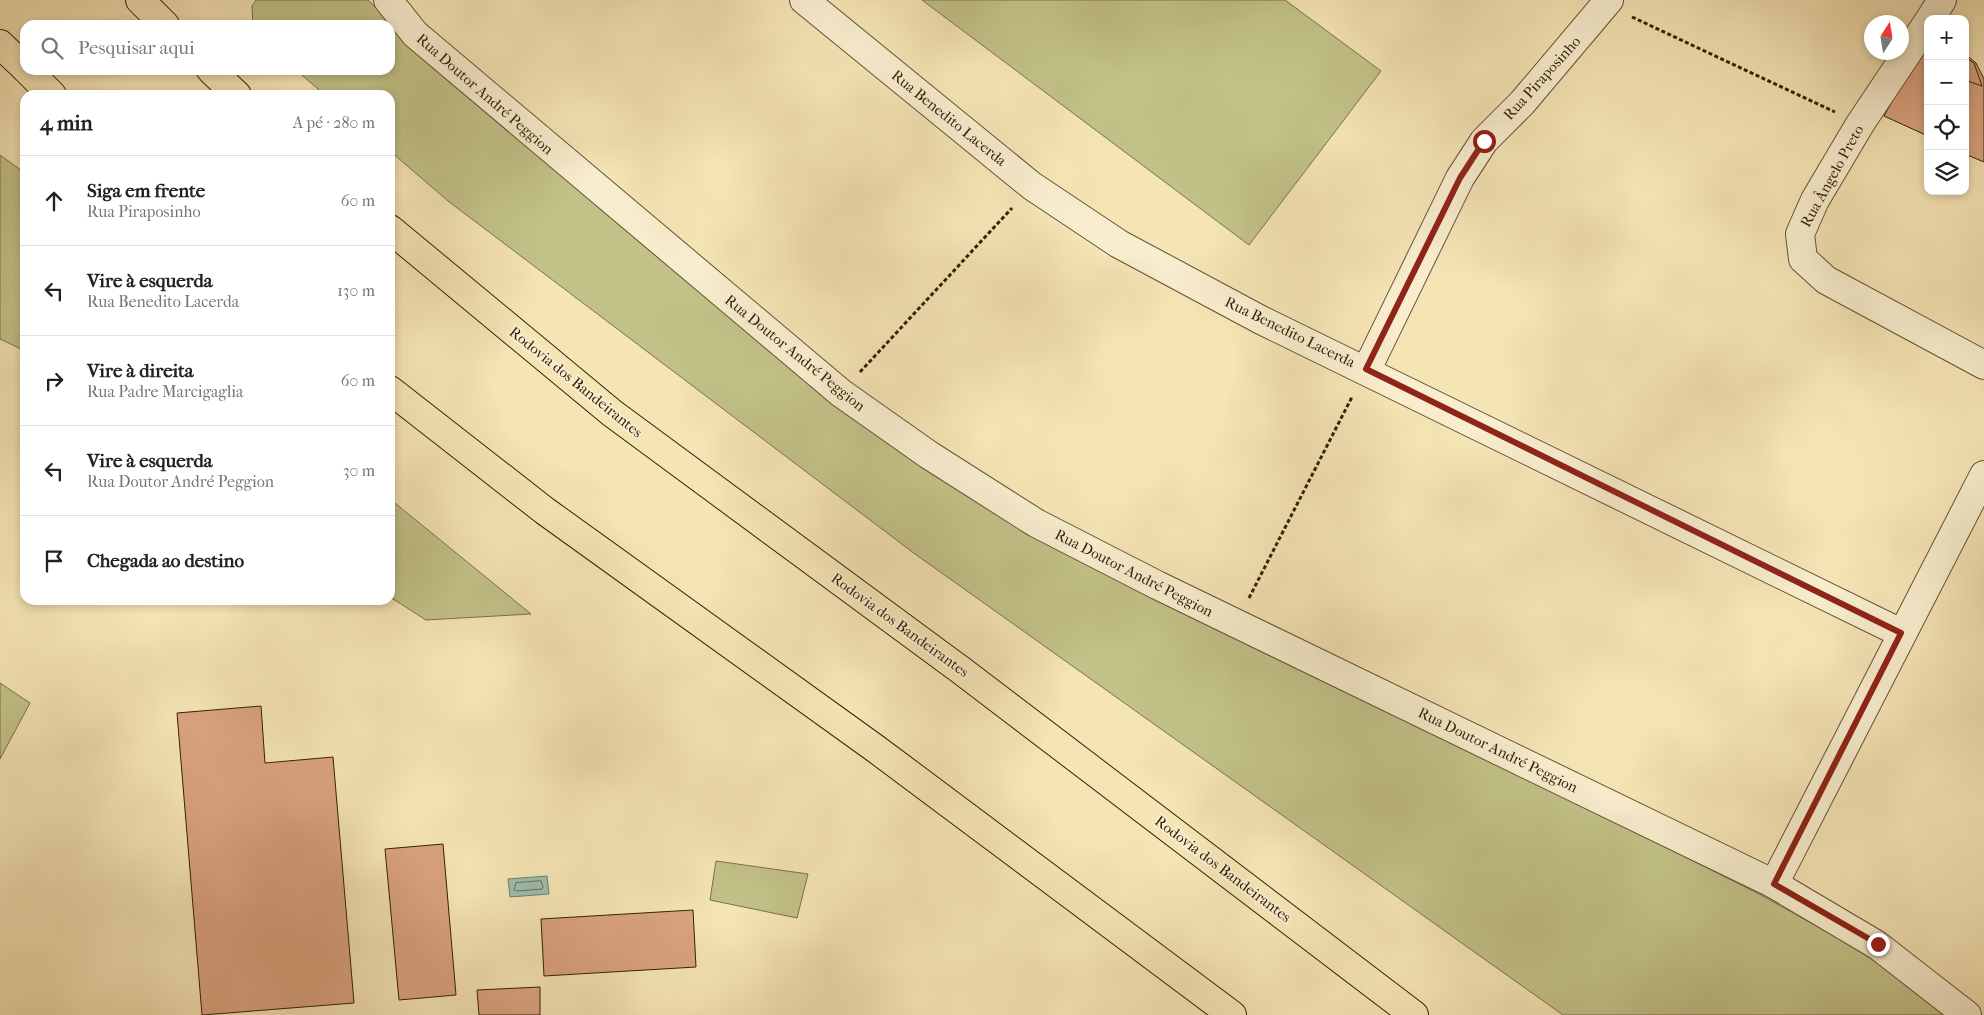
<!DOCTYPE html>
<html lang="pt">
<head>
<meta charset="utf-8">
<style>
  :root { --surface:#fff; --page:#f2f2f2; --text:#222; --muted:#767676; --line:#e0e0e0 }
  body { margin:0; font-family:"IM FELL French Canon",serif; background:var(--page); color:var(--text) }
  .controls { position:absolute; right:15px; top:15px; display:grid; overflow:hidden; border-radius:10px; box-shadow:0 2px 8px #0003 }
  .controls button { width:45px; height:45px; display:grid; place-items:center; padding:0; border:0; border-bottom:1px solid var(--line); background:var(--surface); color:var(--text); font:25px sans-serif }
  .compass { position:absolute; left:1864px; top:15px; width:45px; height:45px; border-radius:50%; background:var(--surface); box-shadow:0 2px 8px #0003; rotate:12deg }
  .stop { position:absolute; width:15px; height:15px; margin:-11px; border:4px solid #8f2418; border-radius:50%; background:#fff }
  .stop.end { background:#8f2418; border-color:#fff; box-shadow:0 1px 5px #0008 }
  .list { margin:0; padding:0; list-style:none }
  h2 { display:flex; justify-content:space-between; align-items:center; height:65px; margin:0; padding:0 20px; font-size:21px }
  h2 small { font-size:16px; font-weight:400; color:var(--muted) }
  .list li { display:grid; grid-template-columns:32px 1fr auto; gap:15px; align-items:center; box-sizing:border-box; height:90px; padding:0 20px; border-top:1px solid var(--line) }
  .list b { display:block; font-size:19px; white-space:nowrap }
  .list p { margin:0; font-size:16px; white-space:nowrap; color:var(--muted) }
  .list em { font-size:16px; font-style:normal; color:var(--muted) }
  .icon { flex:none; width:28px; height:28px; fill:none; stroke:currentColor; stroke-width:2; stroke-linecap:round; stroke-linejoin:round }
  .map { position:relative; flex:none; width:1984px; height:1015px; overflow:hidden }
  .search { position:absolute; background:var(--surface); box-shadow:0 2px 8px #0003; left:20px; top:20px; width:375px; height:55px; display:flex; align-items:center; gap:12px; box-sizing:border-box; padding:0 18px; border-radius:15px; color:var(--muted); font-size:19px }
  .panel { position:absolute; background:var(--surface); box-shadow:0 2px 8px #0003; left:20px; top:90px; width:375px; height:515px; border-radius:15px }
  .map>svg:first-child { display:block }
  .green { fill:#c2c288; stroke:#7a7246 }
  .water { fill:#9cbeaf; stroke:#727f6b }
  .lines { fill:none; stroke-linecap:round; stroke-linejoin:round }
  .shore { stroke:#67705a; stroke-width:1 }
  .building { fill:#daa37f; stroke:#322105 }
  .minor-casing { stroke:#635231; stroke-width:30 }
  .highway-casing { stroke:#322105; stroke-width:30 }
  .path { stroke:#322105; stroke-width:3; stroke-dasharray:4 2.5; stroke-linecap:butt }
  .minor { stroke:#f8edce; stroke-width:28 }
  .highway { stroke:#f5e4b4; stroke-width:28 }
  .route { stroke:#8f2418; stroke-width:6 }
  .labels { text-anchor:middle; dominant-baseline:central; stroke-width:4; stroke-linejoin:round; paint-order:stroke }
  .street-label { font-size:15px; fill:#322105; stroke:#f8edce }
</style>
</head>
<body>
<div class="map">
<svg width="1984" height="1015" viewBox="0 0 1984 1015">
  <rect width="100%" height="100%" fill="#f5e4b4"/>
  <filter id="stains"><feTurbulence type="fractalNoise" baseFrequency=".004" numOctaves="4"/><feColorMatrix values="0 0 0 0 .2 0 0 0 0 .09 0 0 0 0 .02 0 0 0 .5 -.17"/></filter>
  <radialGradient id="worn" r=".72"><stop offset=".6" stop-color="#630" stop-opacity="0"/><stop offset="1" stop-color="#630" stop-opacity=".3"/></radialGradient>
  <g class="green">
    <polygon points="256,0 368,0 422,55 628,224 832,404 922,467 1234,629 1761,895 1870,956 1945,1015 1563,1015 915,554 448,201 390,151 390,95 325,95 296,70 390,70 390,25 253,25 252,6"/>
    <polygon points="922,0 1285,0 1381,71 1249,245"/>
    <polygon points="0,155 25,173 25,351 0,339"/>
    <polygon points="390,499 531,614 426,620 390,597"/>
    <polygon points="0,683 30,703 0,759"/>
    <polygon points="716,861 808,874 797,918 710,900"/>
  </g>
  <polygon class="water" points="547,876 549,894 510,897 508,879"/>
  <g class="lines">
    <polygon class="shore" points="541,881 543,887 542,889 517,891 514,890 516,883"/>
  </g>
  <g class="building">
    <polygon points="1928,51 1928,136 1884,116 1914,62"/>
    <polygon points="1965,54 1976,63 1984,79 1984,162 1965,154"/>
    <polygon points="1965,57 1974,63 1982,86 1965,80"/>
    <polygon points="261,706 265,763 333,757 354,1003 202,1015 177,713"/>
    <polygon points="443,844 456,995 399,1000 385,849"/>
    <polygon points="693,910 696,967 544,976 541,919"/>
    <polygon points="540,987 540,1015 479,1015 477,990"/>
  </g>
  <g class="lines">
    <defs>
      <g id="minor">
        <polyline points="388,0 415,34 841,393 929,455 1036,523 1157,585 1774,884 1877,945 1967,1015"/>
        <polyline points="804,0 1032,186 1119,244 1261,320 1901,633"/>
        <polyline points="1930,19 1942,0"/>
        <polyline points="1928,22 1860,124 1815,200 1800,234 1803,259 1826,280 1984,365"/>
        <polyline points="1367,369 1460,178 1484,141 1522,103 1609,0"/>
        <polyline points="1774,884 1984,475"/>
      </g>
      <g id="highway">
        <polyline points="140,0 165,25"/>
        <polyline points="0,44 25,68"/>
        <polyline points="27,70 52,95"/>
        <polyline points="211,70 237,95"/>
        <polyline points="390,229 612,413 962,671 1414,1015"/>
        <polyline points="390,390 545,511 876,749 1232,1015"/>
      </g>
    </defs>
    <use href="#minor" class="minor-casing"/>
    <use href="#highway" class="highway-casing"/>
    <g class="path">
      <polyline points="1632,17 1835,112"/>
      <polyline points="860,372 1012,208"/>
      <polyline points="1249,598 1352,397"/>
    </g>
    <use href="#minor" class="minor"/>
    <use href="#highway" class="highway"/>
  </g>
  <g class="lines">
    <polyline class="route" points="1484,141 1460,178 1366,369 1901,633 1774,884 1878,944"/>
  </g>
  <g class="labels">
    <g class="street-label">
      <text transform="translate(1542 78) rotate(-48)">Rua Piraposinho</text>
      <text transform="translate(485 94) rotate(41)">Rua Doutor André Peggion</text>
      <text transform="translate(949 118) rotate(39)">Rua Benedito Lacerda</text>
      <text transform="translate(1832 176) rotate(-61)">Rua Ângelo Preto</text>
      <text transform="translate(1290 332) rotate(26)">Rua Benedito Lacerda</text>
      <text transform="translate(795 353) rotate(39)">Rua Doutor André Peggion</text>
      <text transform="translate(576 382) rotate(39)">Rodovia dos Bandeirantes</text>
      <text transform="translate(1134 573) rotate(27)">Rua Doutor André Peggion</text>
      <text transform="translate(900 625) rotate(36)">Rodovia dos Bandeirantes</text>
      <text transform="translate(1498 750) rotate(26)">Rua Doutor André Peggion</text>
      <text transform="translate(1223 869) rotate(37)">Rodovia dos Bandeirantes</text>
    </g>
  </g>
  <rect width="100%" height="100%" filter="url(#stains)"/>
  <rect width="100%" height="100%" fill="url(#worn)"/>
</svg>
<div class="controls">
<button>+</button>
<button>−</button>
<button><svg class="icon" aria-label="locate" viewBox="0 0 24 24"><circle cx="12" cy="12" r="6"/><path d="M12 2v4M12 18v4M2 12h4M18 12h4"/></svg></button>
<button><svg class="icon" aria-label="layers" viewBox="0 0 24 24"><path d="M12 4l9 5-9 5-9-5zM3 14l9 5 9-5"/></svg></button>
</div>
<svg class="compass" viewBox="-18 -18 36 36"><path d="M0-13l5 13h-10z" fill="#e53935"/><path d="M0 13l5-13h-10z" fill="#767676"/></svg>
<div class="stop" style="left:1484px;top:141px"></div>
<div class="stop end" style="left:1878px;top:944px"></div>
<div class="search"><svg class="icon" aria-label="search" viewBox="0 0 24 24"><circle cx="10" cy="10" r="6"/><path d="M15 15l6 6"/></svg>Pesquisar aqui</div>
<section class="panel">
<h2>4 min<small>A pé · 280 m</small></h2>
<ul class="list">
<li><svg class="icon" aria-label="ahead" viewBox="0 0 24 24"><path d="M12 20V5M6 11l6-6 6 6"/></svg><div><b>Siga em frente</b><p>Rua Piraposinho</p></div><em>60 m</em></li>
<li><svg class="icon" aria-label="left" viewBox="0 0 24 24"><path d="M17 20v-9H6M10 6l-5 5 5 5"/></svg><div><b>Vire à esquerda</b><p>Rua Benedito Lacerda</p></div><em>130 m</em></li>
<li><svg class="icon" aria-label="right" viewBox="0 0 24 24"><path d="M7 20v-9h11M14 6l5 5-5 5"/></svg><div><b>Vire à direita</b><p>Rua Padre Marcigaglia</p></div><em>60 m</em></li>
<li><svg class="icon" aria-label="left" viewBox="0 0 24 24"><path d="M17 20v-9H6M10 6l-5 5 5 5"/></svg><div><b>Vire à esquerda</b><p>Rua Doutor André Peggion</p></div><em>30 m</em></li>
<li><svg class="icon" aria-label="arrive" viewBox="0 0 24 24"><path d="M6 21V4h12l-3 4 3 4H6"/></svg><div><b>Chegada ao destino</b></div></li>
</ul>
</section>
</div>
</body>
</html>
